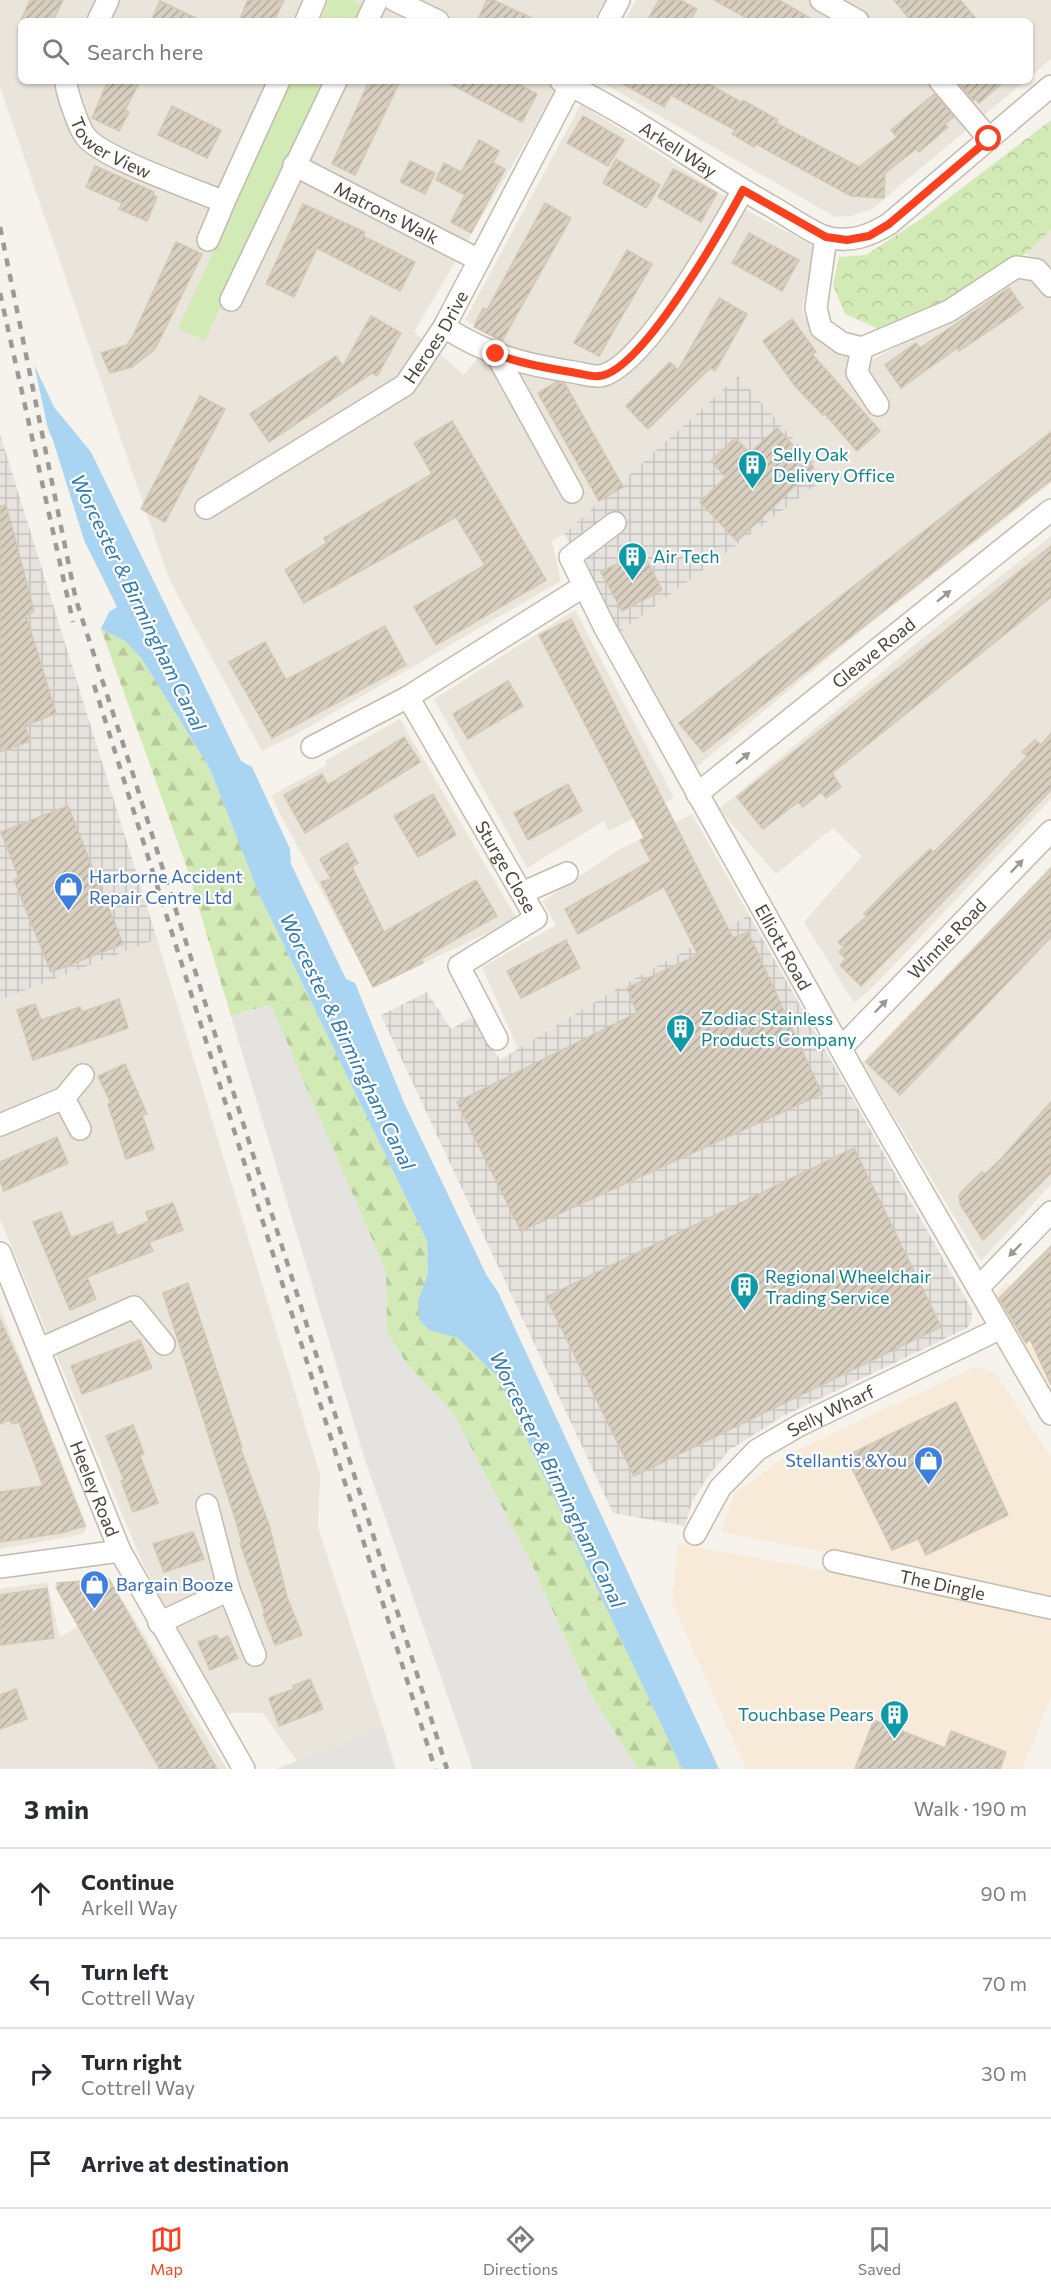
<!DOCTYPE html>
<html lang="en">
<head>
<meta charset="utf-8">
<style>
  :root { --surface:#fff; --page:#f7f7f7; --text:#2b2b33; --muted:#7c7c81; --line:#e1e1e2; --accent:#fc3f1d }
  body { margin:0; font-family:Commissioner,sans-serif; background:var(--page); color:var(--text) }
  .stop { position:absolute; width:18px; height:18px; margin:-14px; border:4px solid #fc3f1d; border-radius:50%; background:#fff }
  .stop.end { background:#fc3f1d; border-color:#fff; box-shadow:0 2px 6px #0008 }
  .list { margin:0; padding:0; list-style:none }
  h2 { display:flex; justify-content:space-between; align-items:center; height:78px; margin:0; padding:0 24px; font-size:26px }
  h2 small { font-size:20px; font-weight:400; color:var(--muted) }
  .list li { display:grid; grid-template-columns:39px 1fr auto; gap:18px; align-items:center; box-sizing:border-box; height:90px; padding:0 24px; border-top:2px solid var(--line) }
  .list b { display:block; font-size:22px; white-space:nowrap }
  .list p { margin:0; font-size:20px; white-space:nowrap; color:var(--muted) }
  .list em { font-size:20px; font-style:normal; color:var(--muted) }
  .icon { flex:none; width:33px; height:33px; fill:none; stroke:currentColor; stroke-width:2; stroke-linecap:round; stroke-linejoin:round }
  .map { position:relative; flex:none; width:1051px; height:1769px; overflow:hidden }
  .search { position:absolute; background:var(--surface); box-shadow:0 2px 4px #0004; left:18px; right:18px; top:18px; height:66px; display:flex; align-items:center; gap:15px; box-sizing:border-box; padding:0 21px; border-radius:9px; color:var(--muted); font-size:22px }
  .sheet { height:438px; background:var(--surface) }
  nav { display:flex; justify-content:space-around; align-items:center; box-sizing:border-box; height:84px; border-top:2px solid var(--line); background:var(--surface); font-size:16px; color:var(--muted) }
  nav a { display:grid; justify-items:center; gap:3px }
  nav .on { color:var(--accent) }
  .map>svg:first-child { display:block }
  .residential { fill:#eae5da }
  .commercial { fill:#f7ead8 }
  .industrial { fill:url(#industrial-grid) }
  .grass { fill:#d2eab5 }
  .forest { fill:url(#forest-firs) }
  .park { fill:url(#park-crowns) }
  .parking { fill:#e5e3e0 }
  .water { fill:#a9d4f2 }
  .pier { fill:#f6f3ec }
  .building { fill:url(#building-hatch); stroke:#d3c7b4; stroke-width:1.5 }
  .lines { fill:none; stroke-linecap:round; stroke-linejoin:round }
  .minor-casing { stroke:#c2bbae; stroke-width:24 }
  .minor { stroke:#fff; stroke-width:21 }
  .rail { stroke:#9a9a9a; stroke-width:4.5; stroke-dasharray:8 8; stroke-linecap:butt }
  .oneway { fill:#9c9892 }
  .route { stroke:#fc3f1d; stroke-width:8 }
  .labels { text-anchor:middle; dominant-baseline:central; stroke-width:4.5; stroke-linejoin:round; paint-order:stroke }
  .street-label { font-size:18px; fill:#4b4439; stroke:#fff }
  .culture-label { font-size:18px; fill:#0d838f; stroke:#fff; text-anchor:start }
  .shop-label { font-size:18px; fill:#366cbe; stroke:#fff; text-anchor:start }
  .water-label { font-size:20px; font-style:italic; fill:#2e7ab2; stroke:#fff }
</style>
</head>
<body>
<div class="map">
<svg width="1051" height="1769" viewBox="0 0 1051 1769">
  <defs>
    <pattern id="industrial-grid" width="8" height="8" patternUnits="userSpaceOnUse" patternTransform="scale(1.5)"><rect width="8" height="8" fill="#e6e2dd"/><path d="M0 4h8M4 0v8" fill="none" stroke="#c7c3be"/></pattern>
    <pattern id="forest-firs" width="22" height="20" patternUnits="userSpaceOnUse" patternTransform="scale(1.5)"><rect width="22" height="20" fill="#d2eab5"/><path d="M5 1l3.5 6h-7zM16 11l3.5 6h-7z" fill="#b6ca9c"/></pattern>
    <pattern id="park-crowns" width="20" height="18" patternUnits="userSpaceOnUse" patternTransform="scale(1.5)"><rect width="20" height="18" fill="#d2eab5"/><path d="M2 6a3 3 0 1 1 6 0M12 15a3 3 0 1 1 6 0" fill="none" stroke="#b6ca9c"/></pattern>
    <pattern id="building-hatch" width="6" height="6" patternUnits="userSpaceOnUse" patternTransform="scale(1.5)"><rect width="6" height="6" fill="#d8cfc1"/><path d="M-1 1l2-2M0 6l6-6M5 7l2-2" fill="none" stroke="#b1aa9e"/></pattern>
  </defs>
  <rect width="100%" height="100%" fill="#f6f3ec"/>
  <g class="residential">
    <polygon points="0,0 605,0 594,21 21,21 21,81 562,81 414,332 464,375 494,337 465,320 581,104 746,210 815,247 802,310 813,332 833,350 866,363 984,301 1035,267 1027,253 1051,230 1051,483 867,626 695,768 620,632 827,477 738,376 564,534 552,541 561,581 293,736 262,751 169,579 0,87"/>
    <polygon points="636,0 1051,0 1051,59 1030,77 1030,21 624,21"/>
    <polygon points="599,81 1025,81 872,209 851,216 835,217"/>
    <polygon points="1051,536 1051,799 875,985 854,1003 804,922 862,856 833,828 776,874 719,809 912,647"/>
    <polygon points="575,610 674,798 609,831 604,821 527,868 434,699"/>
    <polygon points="400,719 517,919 373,987 278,810 272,795 327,765 325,761"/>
    <polygon points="692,814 749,915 616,989 518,1049 482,967 556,925 543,901 618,850"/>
    <polygon points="1051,866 1051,1184 981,1261 862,1063"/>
    <polygon points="157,939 320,1474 318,1527 383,1727 297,1761 263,1713 221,1713 142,1562 0,1219 0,1000"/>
    <polygon points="0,1307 87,1526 84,1534 0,1549"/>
    <polygon points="47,1582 60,1637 123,1601 227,1769 0,1769 0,1589"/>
  </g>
  <g class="commercial">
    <polygon points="1007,1282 1051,1325 1051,1390 995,1294"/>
    <polygon points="975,1367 996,1374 1051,1457 1051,1697 1022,1769 746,1769 672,1602 678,1544 973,1597 976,1581 721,1532 734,1494 789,1454"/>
  </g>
  <g class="industrial">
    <polygon points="738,376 827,477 620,632 564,534"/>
    <polygon points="0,434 157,939 0,1000"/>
    <polygon points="749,915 972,1310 972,1320 967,1328 781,1417 728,1451 704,1482 692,1502 685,1526 613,1513 381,1015 427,992 451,1029 472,1017 500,1060 616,989"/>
  </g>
  <g class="grass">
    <polygon points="329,0 352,0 363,5 355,21 320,21"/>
    <polygon points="292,81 327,81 205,340 178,329"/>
  </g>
  <polygon class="forest" points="101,629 125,641 142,659 210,769 259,894 427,1241 428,1273 418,1301 429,1330 458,1338 497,1376 682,1769 638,1769 591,1695 531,1563 453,1413 407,1364 387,1333 386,1271 270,1005 231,1016 186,865"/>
  <polygon class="park" points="1051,120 1051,230 1027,253 927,312 878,329 845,314 833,285 839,257 866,255 921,219"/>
  <g class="parking">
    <polygon points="271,1005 386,1271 387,1333 407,1364 453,1413 531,1563 591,1695 638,1769 473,1769 365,1460 231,1016"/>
    <polygon points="383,1727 396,1769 276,1769 297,1761"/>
  </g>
  <polygon class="water" points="0,292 54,407 91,452 241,761 252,767 290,849 291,864 346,979 355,983 405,1105 487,1276 498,1292 719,1769 682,1769 497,1376 458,1338 429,1330 419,1319 418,1301 428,1273 427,1241 259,894 210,769 142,659 125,641 101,629 109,612 117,607 84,540 53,440 0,322"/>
  <polygon class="pier" points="0,289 31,350 51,443 0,330"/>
  <g class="building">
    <polygon points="30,0 63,0 53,21 21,21"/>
    <polygon points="248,0 284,0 274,21 239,21"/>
    <polygon points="487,0 493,0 538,21 477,21"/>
    <polygon points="659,0 680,0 697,9 690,21 647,21"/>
    <polygon points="714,0 779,0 815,21 752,21"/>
    <polygon points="894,0 960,0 978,21 911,21"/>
    <polygon points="160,1 202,21 151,21"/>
    <polygon points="108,81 140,81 125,110 129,112 119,131 92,118"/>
    <polygon points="369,81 400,81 355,175 332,164"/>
    <polygon points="445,81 513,81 537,94 522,122"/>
    <polygon points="618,81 704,81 742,103 743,100 778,120 776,123 859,167 897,137 891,130 934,94 954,117 945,124 948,127 919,152 916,149 885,173 884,198 851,196 756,144 754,147 732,134 735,130 671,95 664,107"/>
    <polygon points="957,81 1005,81 979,103 976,99 973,100"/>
    <polygon points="172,106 221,130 207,158 158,135"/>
    <polygon points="583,116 624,140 608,166 567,143"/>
    <polygon points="479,140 499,151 493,163 505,169 471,233 451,222 465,195 436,180 444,163 461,172"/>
    <polygon points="616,159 660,185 646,208 603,183"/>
    <polygon points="410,161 435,173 425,194 400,182"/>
    <polygon points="95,166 154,192 153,195 157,197 147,221 119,209 122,203 86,187"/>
    <polygon points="673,169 717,193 701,222 658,197"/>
    <polygon points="545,203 571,218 502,341 474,327 483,308 487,310"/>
    <polygon points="303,204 365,232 363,236 415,262 400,291 317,248 294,297 266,284"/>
    <polygon points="749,233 799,260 782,291 732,263"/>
    <polygon points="176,242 202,254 155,349 132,367 110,373 101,353 127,345 132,338"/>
    <polygon points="627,250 652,264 599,356 574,343"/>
    <polygon points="1009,288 1023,308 959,351 957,348 901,388 885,365 916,343 920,348"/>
    <polygon points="719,298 747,314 715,371 710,368 648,429 626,406 670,362 678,370"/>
    <polygon points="371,316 401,333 377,376 372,373 269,442 250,414 336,356 343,366"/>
    <polygon points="792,319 816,352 812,354 880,431 857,451 825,414 823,415 795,386 763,341"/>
    <polygon points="556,382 565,384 623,487 599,501 538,393"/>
    <polygon points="200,396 225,409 165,522 141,509"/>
    <polygon points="452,421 546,580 436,645 414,607 485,565 456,517 304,603 285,570 327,543 324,538 432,474 414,443"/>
    <polygon points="777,428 814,468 737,541 700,502 726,477 711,461 735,438 750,453"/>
    <polygon points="1051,432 1051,480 703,752 679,723"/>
    <polygon points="6,505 34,611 26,616 56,713 25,726 30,741 0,752 0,506"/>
    <polygon points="1051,546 1051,597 832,773 841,787 834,792 826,798 821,792 803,807 798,802 763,829 737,797"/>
    <polygon points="642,551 662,590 622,611 601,572"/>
    <polygon points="571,619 733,938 748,932 822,1094 521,1231 457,1102 637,1013 627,988 698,955 664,887 578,934 565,909 651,861 640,840 644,838 539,635"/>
    <polygon points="385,626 406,665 272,738 229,662 265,642 286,680"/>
    <polygon points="508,681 523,706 468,739 453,714"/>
    <polygon points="1051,733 1051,790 861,986 840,965 846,959 839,952 844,947 838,942 867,916 864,914 896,881 930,849 934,852 988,798 1027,756 1022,752 1035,740 1041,745"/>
    <polygon points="404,737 420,762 305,833 284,795 322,774 328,785"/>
    <polygon points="568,784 582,811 528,840 514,813"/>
    <polygon points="433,794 456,835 418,857 394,816"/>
    <polygon points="68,806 123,944 51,972 14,880 19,878 1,832"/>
    <polygon points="347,843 358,863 352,867 384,932 476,880 497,916 421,959 423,963 373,987 321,882 331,879 320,859"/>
    <polygon points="1051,868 1051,937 900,1095 866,1062"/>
    <polygon points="566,940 580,968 521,998 507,971"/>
    <polygon points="119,999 128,1028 33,1060 17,1010 35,1004 41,1020 80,1007 82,1012"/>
    <polygon points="125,1064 147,1114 142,1115 154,1149 126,1159 108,1104 111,1103 98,1076"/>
    <polygon points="1051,1102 1051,1173 983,1240 960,1204 959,1195 973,1180 982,1172 985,1174 1001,1159"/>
    <polygon points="57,1137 68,1163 4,1191 0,1180 0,1162"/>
    <polygon points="854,1148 941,1327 634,1476 546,1297"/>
    <polygon points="173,1203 183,1230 149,1242 153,1251 87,1277 96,1299 70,1310 33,1222 61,1212 71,1238 112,1222 117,1236 149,1221 146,1212"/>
    <polygon points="1051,1246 1051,1385 1030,1339 1026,1343 999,1298"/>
    <polygon points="188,1283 242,1447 240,1447 269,1525 287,1597 302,1635 275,1645 263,1614 265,1613 240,1543 242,1543 235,1518 163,1293"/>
    <polygon points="0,1319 26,1377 85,1526 61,1533 0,1542 0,1492 43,1486 19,1422 12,1424 10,1420 0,1424"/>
    <polygon points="140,1340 152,1368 82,1394 71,1366"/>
    <polygon points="956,1402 1008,1515 926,1555 918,1539 892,1550 846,1456"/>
    <polygon points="133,1425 144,1454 140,1456 158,1503 133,1512 121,1481 124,1480 106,1436"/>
    <polygon points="193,1532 204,1559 164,1572 153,1544"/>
    <polygon points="109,1579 129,1615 217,1769 160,1769 56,1587 58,1586 57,1583"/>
    <polygon points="47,1588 54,1638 0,1645 0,1595"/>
    <polygon points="216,1635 219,1640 228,1636 238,1658 210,1670 198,1642"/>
    <polygon points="310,1679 323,1709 279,1726 269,1698 294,1689 293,1686"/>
    <polygon points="16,1689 27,1719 0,1729 0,1695"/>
    <polygon points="874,1720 945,1748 951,1731 1006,1752 1000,1769 855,1769"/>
  </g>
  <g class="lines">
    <defs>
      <g id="minor">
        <polyline points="394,0 438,21"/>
        <polyline points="821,0 858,21"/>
        <polyline points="98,21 108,0"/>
        <polyline points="306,21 315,0"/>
        <polyline points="367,21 377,0"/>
        <polyline points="608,21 619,0"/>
        <path id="s1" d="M66,81C66,91 79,129 86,137C104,159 194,189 224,202L279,81"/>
        <path id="s2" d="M561,81C634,116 699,165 769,205C786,214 812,234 829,238C853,242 869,236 889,224L1051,86"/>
        <polyline points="940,81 989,139"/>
        <path id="s3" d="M294,165L479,260"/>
        <polyline points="826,237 816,308 821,328 842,343 862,348 949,311 1016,267 1037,270 1051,286"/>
        <polyline points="208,240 224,202"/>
        <polyline points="231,300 336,81"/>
        <path d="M444,327C489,355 521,364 573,372C580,373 592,377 600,376C643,370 722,228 743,190"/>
        <polyline points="862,348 857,373 878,405"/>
        <polyline points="496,354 572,492"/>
        <path id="s4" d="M206,508L405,385L444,327L573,81"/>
        <path id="s5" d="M615,523L570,557L605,628L871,1103L1051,1414"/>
        <path id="s6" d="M408,697L536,918L459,966L497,1039"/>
        <polyline points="312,747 408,697 584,586"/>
        <path id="s7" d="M697,794L1051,510"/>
        <polyline points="522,893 567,873"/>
        <path id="s8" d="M841,1048L1051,831"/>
        <polyline points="64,1098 80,1129"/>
        <polyline points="0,1125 64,1098 83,1075"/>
        <path id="s9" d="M0,1253L120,1551L244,1769"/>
        <polyline points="978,1288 1051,1212"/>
        <polyline points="40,1349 134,1307 164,1344"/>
        <polyline points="207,1505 229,1590"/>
        <path id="s10" d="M695,1534L720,1488L757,1450L800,1425L1001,1328"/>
        <path id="s11" d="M834,1561L1051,1608"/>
        <polyline points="0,1567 120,1551"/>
        <polyline points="159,1623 229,1590 255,1655"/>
      </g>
    </defs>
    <use href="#minor" class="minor-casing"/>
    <use href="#minor" class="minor"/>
    <g class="rail">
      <polyline points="0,227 76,600 131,768 447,1769"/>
      <polyline points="0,293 73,622"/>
      <polyline points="94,685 435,1769"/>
    </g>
  </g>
  <defs><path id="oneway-solid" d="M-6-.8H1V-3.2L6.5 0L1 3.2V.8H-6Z" transform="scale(1.5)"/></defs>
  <g class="oneway">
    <use href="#oneway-solid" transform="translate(944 596) rotate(-39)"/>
    <use href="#oneway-solid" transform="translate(743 758) rotate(-39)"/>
    <use href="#oneway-solid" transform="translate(1017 866) rotate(-46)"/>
    <use href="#oneway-solid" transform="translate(881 1006) rotate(-46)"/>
    <use href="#oneway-solid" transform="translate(1015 1250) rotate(134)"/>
  </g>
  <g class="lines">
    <path class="route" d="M496,354C522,364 548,368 576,373C583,374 592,377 599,376C641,373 723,227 743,190L826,237L847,240L869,236L889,224L989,139"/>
  </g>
  <defs>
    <symbol id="building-pin" viewBox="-11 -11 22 30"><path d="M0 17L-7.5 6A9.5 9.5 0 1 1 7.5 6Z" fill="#0f9aa8" stroke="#fff"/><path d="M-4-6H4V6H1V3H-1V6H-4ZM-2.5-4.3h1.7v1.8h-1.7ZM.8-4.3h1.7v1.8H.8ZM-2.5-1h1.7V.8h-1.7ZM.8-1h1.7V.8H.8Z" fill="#fff"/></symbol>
    <symbol id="shop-pin" viewBox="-11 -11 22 30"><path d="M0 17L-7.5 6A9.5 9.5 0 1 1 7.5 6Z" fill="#3f7fe0" stroke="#fff"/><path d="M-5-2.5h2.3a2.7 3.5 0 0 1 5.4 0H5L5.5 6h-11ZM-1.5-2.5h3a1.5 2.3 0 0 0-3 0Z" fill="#fff"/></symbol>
  </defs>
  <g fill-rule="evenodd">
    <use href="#building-pin" x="736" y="448" width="33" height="45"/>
    <use href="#building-pin" x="616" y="540" width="33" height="45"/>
    <use href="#shop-pin" x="52" y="870" width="33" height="45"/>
    <use href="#building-pin" x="664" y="1012" width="33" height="45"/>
    <use href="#building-pin" x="728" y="1270" width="33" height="45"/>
    <use href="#shop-pin" x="912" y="1444" width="33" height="45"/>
    <use href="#shop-pin" x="78" y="1568" width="33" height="45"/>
    <use href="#building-pin" x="878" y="1698" width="33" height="45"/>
  </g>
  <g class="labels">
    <g class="street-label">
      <text stroke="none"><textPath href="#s1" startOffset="86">Tower View</textPath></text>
      <text stroke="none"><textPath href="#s2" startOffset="136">Arkell Way</textPath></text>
      <text stroke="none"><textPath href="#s3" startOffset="104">Matrons Walk</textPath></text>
      <text stroke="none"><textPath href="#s4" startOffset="291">Heroes Drive</textPath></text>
      <text stroke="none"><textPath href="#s7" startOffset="226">Gleave Road</textPath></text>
      <text stroke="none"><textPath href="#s6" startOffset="196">Sturge Close</textPath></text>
      <text stroke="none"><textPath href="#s8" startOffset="152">Winnie Road</textPath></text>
      <text stroke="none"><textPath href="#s5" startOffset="501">Elliott Road</textPath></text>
      <text stroke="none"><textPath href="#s10" startOffset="189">Selly Wharf</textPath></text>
      <text stroke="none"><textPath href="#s9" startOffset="254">Heeley Road</textPath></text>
      <text stroke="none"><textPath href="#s11" startOffset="111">The Dingle</textPath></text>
    </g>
    <g class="culture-label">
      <text x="773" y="454">Selly Oak<tspan x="773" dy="21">Delivery Office</tspan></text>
      <text x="653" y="556">Air Tech</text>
      <text x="701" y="1018">Zodiac Stainless<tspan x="701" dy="21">Products Company</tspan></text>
      <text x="765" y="1276">Regional Wheelchair<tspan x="765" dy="21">Trading Service</tspan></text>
      <text x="874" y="1714" text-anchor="end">Touchbase Pears</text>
    </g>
    <g class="shop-label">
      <text x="89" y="876">Harborne Accident<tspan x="89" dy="21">Repair Centre Ltd</tspan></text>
      <text x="907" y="1460" text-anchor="end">Stellantis &amp;You</text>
      <text x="116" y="1584">Bargain Booze</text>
    </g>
    <g class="water-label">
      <text transform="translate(139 602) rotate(64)">Worcester &amp; Birmingham Canal</text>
      <text transform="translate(348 1041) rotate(64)">Worcester &amp; Birmingham Canal</text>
      <text transform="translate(558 1479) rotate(64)">Worcester &amp; Birmingham Canal</text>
    </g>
  </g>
</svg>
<div class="stop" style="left:989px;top:139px"></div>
<div class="stop end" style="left:496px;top:354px"></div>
<div class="search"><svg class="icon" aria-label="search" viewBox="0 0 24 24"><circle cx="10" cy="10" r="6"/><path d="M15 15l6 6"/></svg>Search here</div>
</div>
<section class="sheet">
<h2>3 min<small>Walk · 190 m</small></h2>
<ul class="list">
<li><svg class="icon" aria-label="ahead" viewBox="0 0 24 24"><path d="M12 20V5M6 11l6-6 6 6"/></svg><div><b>Continue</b><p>Arkell Way</p></div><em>90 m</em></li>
<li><svg class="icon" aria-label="left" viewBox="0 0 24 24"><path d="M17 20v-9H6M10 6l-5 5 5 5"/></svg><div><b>Turn left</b><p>Cottrell Way</p></div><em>70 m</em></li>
<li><svg class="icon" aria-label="right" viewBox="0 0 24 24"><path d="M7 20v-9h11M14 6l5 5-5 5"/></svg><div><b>Turn right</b><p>Cottrell Way</p></div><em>30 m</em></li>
<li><svg class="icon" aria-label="arrive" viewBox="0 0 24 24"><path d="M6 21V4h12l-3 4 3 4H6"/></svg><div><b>Arrive at destination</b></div></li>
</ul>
</section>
<nav>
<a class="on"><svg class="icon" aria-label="map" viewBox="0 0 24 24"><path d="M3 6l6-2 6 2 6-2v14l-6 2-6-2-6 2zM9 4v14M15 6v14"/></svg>Map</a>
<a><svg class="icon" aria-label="directions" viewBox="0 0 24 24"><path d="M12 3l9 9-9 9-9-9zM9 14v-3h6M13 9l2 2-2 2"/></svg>Directions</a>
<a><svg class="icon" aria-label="saved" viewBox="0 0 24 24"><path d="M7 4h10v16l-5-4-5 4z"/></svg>Saved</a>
</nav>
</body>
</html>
